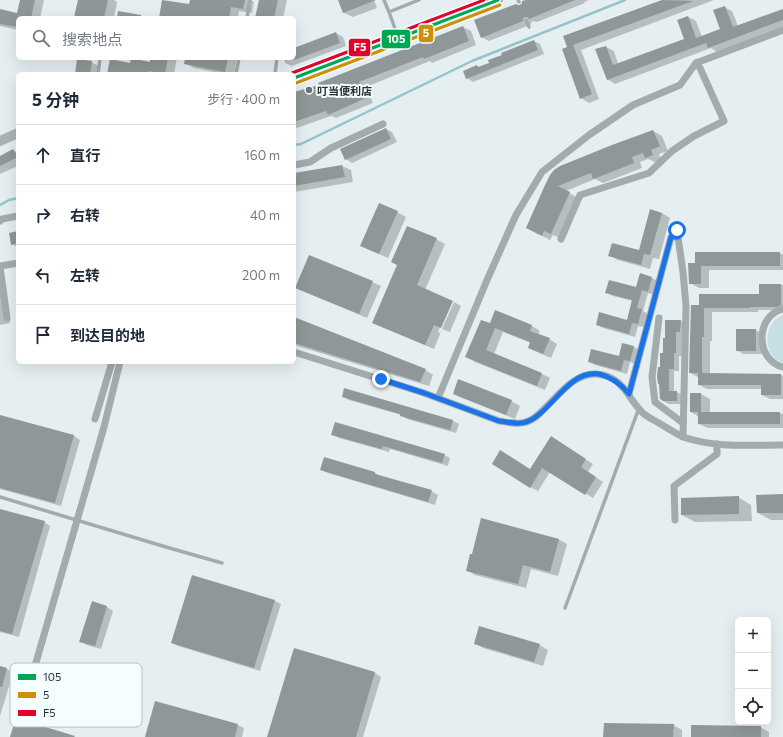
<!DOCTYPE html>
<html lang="zh">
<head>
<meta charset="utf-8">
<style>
  :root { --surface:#fff; --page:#f2f2f3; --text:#1f2937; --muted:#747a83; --line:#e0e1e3 }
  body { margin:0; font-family:Commissioner,"Noto Sans SC",sans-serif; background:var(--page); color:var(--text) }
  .controls { position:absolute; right:12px; bottom:12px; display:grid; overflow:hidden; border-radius:6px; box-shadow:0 4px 16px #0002 }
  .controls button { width:36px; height:36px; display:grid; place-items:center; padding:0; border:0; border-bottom:1px solid var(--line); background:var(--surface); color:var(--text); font:20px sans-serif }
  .stop { position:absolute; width:12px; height:12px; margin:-9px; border:3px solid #1a73e8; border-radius:50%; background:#fff }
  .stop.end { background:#1a73e8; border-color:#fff; box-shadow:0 1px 4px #0008 }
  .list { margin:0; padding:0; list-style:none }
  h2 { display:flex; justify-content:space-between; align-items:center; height:52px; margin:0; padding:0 16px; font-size:17px }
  h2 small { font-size:13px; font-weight:400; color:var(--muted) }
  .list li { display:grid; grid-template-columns:26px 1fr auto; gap:12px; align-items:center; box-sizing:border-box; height:60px; padding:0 16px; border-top:1px solid var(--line) }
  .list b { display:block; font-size:15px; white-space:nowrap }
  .list em { font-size:13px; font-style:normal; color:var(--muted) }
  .icon { flex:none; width:22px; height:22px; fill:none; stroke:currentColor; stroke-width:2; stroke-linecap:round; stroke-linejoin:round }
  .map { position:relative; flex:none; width:783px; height:737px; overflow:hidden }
  .search { position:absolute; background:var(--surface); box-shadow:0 4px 16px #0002; left:16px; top:16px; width:280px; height:44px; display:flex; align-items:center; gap:10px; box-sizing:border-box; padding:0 14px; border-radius:6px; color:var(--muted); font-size:15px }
  .panel { position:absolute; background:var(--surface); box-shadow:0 4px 16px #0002; left:16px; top:72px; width:280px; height:292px; border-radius:6px }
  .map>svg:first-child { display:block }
  .green { fill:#c6dfe4 }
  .shadow { fill:#0003 }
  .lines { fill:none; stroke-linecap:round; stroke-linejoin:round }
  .stream { stroke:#94c3cc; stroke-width:2.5 }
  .building { fill:#909799 }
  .lane { stroke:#a2abad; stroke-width:3.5 }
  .street { stroke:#a2abad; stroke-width:7 }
  .secondary { stroke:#aab4b6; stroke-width:10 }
  .bus-1-casing { stroke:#f4fdff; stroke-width:6 }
  .bus-2-casing { stroke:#f4fdff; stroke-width:6 }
  .bus-3-casing { stroke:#f4fdff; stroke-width:6 }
  .bus-1 { stroke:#00a651; stroke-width:3 }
  .bus-2 { stroke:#ce8f0a; stroke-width:3 }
  .bus-3 { stroke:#e4002b; stroke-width:3 }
  .route { stroke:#1a73e8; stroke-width:5 }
  .poi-dot { fill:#6d7476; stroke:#f4fdff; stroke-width:1.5 }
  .labels { text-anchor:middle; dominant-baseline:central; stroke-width:4; stroke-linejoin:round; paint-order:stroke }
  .poi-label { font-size:11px; font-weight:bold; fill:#2c3234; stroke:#f4fdff; text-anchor:start }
  .key { fill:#f4fdff; stroke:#b8c0c2; stroke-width:1 }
  .key-label { font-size:11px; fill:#2c3234 }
  .line-badge { stroke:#f4fdff; stroke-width:1.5 }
  .badge-label { font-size:11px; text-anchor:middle; font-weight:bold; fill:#fff }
</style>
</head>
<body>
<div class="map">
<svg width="783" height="737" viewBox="0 0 783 737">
  <rect width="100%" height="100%" fill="#e5eef0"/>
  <path class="green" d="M783,315V363C781,361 777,360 775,358C765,348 765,330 775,320C777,318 780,317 783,315Z"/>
  <g class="shadow">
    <polygon points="21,0 44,0 40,18 18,18 18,30 0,26 0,10 18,14"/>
    <polygon points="79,0 114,0 117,2 114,18 78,18 75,16"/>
    <polygon points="191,0 252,0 252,1 254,2 252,13 239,11 238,18 160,18 190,6"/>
    <polygon points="260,0 287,0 283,18 256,18"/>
    <polygon points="339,0 374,0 377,8 353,17 344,13"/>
    <polygon points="528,0 589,0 584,2 585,3 537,22 533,21 531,23 530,25 489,41 481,37"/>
    <polygon points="665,0 714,0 581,50 599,99 589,103 581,98 569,48 565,37"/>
    <polygon points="724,7 732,11 738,26 783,10 783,27 717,52 711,48 615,84 607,79 606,47 614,51 618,64 686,39 688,17 696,21 702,37 721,29"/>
    <polygon points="119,12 151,18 118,18"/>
    <polygon points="463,27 471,31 476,45 432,63 430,61 366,87 373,103 336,118 331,116 294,129 294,93 320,86"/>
    <polygon points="336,33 343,37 346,46 292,66 285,63 284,58 294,58 294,49"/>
    <polygon points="534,41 540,44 544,54 473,82 467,78 477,66 479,68 490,63 503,55"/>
    <polygon points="151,58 177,58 174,74 108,74 131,64 150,63"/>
    <polygon points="186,58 237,58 234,74 224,74 194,68 185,63"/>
    <polygon points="91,62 100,67 98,74 76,74"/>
    <polygon points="386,129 392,132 397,142 352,163 346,159"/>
    <polygon points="653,131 662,136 668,151 659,154 661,160 655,162 648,159 640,162 642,168 603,183 595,179 566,191 578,198 560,238 553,235 550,240 527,228 546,186"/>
    <polygon points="13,150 18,153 18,166 0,174 0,157"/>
    <polygon points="342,166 351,170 353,182 294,192 294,174"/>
    <polygon points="397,212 406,217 388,258 370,250"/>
    <polygon points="662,213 670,218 659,259 653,258 650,269 618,260 609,255 640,252"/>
    <polygon points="18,232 18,247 12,244"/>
    <polygon points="436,239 445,244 425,290 452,301 438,332 440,333 454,302 461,306 450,332 442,329 434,349 382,327"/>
    <polygon points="780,253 783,255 783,270 709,270 709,288 699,288 690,283 689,264"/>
    <polygon points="652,278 658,281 654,295 648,293 643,311 648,314 644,327 638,326 635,337 603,328 597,325 627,321 633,301 613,296 607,292 637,289"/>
    <polygon points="0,280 3,282 10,323 0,325"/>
    <polygon points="372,282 381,286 367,318 305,292 297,288"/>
    <polygon points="760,285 783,285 783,310 758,310 758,312 712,312 712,341 710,341 710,374 781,375 783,376 783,399 770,399 762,395 762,389 707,389 699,385 698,377 690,373 692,306 760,295"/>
    <polygon points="496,311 532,326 540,331 538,335 549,339 557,344 551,358 537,352 529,348 531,343 503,332 494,354 542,374 550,378 545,390 475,362 467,357 490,325"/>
    <polygon points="294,318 425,370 433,375 429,386 294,345"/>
    <polygon points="680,321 686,324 685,335 682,335 682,356 679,356 679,371 674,371 674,392 677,392 682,395 682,404 669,404 663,401 661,368 666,339"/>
    <polygon points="756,330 762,334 762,354 743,354 737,350"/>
    <polygon points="634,347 640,350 636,364 630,362 627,374 595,365 589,361 619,358"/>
    <polygon points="454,394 511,401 520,406 515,419 462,398"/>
    <polygon points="691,394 701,394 710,399 710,413 780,413 783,414 783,428 708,428 699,424 699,417 691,412"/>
    <polygon points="343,397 453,421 459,424 456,433 407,419 401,415 349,400"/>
    <polygon points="0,416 74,436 80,440 61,506 0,489"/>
    <polygon points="333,434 444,455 450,458 448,466 390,449 389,452 339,438"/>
    <polygon points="559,442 593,464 588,472 603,482 593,498 550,472 538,491 530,487 530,470"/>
    <polygon points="322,470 375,473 381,477 431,491 438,495 435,505 328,473"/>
    <polygon points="783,495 783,520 771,520 758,513"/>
    <polygon points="738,497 751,505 752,521 695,522 682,515"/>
    <polygon points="0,510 44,522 50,526 19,637 0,632"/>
    <polygon points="558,539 567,544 558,576 531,569 526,588 475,575 467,570"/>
    <polygon points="275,601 281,604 260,671 178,646 172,643"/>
    <polygon points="92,603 107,607 113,611 101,649 87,645 80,641"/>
    <polygon points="475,643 539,645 548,650 543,666 483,648"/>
    <polygon points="295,649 375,673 381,677 363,737 268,737"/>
    <polygon points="0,667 7,669 13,673 0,716"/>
    <polygon points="238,725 244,728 242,737 146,737"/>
    <polygon points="673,725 682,730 682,737 604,737"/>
    <polygon points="760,727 769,732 769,737 692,737"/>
  </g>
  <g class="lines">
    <g class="stream">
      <polyline points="294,145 301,144 472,61 625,0"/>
      <polyline points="0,205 9,200 18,198"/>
    </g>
  </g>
  <g class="building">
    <polygon points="20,0 35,0 31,18 18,18 18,27 0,24 0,9 17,13"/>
    <polygon points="78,0 108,0 104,18 79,18 74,17"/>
    <polygon points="162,0 189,4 190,0 245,0 243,9 231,7 229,18 159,18"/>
    <polygon points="259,0 278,0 274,18 255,18"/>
    <polygon points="338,0 376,0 343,13"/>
    <polygon points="526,0 575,0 529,19 528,17 525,17 523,18 523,21 481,38 474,20 516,4 518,5 520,5 522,3 522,1"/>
    <polygon points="662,0 693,1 573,45 592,94 580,99 562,49 567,47 563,36"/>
    <polygon points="725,6 733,27 783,9 783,20 708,48 706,43 607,80 595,49 606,46 613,65 684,39 677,20 688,16 696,38 720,29 713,10"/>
    <polygon points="118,11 141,15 141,18 117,18"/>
    <polygon points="463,26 469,41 424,59 423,57 359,82 366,98 328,115 326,111 294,122 294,92 319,85 318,83"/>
    <polygon points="336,32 340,43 294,60 294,48"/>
    <polygon points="534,40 538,50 466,79 463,71 477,65 478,67 489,63 488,60 502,55 501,53"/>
    <polygon points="131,58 150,62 150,58 168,58 165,74 149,71 149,74 107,74 110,59 130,63"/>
    <polygon points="185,58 228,58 225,72 184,64"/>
    <polygon points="77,59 92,61 90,74 75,74"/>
    <polygon points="386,128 391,139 345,160 340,149"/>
    <polygon points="653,130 660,146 651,150 653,155 645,158 643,153 632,157 634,163 609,173 593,179 591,173 558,186 570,192 551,234 544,231 542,236 526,228 545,185 550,175 554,170 560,166 612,145"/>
    <polygon points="13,149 18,157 0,166 0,156"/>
    <polygon points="342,165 345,177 294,186 294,173"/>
    <polygon points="379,203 398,211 379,254 360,246"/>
    <polygon points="650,209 662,213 650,255 644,254 641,265 608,256 612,243 639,250"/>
    <polygon points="407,226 437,238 417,285 453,301 441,328 434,325 425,345 372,323 397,265 391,262"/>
    <polygon points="18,231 18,243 11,245 9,233"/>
    <polygon points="695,252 780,252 780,266 701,266 701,284 689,284 688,263 695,263"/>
    <polygon points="309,255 373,281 359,314 295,288"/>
    <polygon points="640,273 652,277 648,292 642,290 637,308 642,309 638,324 632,323 629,334 596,325 599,312 627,320 632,300 605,293 609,280 636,287"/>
    <polygon points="759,284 781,284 781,305 776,307 750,307 750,308 704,308 704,337 702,337 702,373 781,374 781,395 761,395 761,385 698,385 698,373 689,373 691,305 699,305 699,294 759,294"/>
    <polygon points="495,310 532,325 530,331 550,338 543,354 528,348 530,342 495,328 486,350 542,373 537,386 465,357 481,320 490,323"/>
    <polygon points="294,317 426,369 420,382 294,343"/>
    <polygon points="665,320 681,320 680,332 676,332 676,353 674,353 674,369 669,369 669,391 677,391 677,401 663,401 660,399 659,384 658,384 657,376 658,367 660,367 660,353 663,353 663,338 665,338"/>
    <rect x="736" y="329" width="20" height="22"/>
    <polygon points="622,343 634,346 630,361 624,360 621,371 588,362 591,349 619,356"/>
    <polygon points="458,379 512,400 506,415 453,394"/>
    <polygon points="344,388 453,420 450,430 400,416 400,414 342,397"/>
    <polygon points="690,393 701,393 701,412 780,412 780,424 698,424 698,412 690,412"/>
    <polygon points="0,415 74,435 55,503 0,488"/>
    <polygon points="335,422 445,454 442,463 383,446 382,449 331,435"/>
    <polygon points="551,436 586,459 581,467 596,477 585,495 542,468 530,488 492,464 500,450 530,469"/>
    <polygon points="324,457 375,472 375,474 432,490 428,502 320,470"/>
    <polygon points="783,494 783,513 757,513 756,495"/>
    <polygon points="739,496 739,514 681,515 681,498"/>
    <polygon points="0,509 45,521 12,634 0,631"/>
    <polygon points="481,518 559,539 550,572 523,565 518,584 466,571 470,554 472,554"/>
    <polygon points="192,575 275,600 254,668 171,643"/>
    <polygon points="92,601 107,606 95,646 79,642"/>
    <polygon points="479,626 540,644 534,662 474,644"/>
    <polygon points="294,648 375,672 356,737 267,737"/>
    <polygon points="0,666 7,668 2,687 0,687"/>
    <polygon points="155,701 238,724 235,737 145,737"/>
    <polygon points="16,718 75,736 74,737 10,737"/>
    <polygon points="604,723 674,724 673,737 603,737"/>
    <polygon points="691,725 761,726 761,737 691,737"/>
  </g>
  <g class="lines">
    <g class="lane">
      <polyline points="384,0 389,12"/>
      <polyline points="518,0 519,2"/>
      <polyline points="247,18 250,0"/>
      <polyline points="526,20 529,27"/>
      <polyline points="398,37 389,12 419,0"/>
      <polyline points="98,74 100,58"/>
      <polyline points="236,74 239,58"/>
      <polyline points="275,74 277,58"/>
      <polyline points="0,497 166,547 222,563"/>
      <polyline points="565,608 639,408"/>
    </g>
    <g class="street">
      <polyline points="294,165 310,162 331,148 383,124"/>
      <polyline points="0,221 2,219 18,216"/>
      <polyline points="677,230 683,272 686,306 683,436"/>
      <polyline points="561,239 580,195 649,173 672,151 694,136 724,121 700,68 696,63"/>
      <polyline points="0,266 18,263"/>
      <polyline points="0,267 7,318"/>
      <path d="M783,309C755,316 755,360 783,367"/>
      <polyline points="659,318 652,377 655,402 683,423"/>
      <path d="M294,352L424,393L499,421C507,422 517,425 526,422C534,420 539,414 545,408C559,395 575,372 597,374C625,377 627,399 644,414C649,418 654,420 659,423C667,428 675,433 683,437C715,448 750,445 783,445"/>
      <polyline points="629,394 671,237 678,237"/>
      <polyline points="438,398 487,280 516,215 542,172 589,135 633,105 680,85 696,63 783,30"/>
      <polyline points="95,419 112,362"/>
      <polyline points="675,520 674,486 717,454 717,444"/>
      <polyline points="35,666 104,427 120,362"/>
    </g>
    <g class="secondary">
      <polyline points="294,78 498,0"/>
      <polyline points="0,141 18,133"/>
    </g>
    <defs>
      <polyline id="bus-1" points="294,78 498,0"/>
      <polyline id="bus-2" points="296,83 500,5"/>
      <polyline id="bus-3" points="292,73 484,0"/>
    </defs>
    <use href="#bus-1" class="bus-1-casing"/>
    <use href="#bus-2" class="bus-2-casing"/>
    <use href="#bus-3" class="bus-3-casing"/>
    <use href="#bus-1" class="bus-1"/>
    <use href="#bus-2" class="bus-2"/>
    <use href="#bus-3" class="bus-3"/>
  </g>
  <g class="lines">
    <path class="route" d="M381,379L424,393L499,421C507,422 518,425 526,422C551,414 568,369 599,374C612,377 621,384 629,394L671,237H678L677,230"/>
  </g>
  <circle class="poi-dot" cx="309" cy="90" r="4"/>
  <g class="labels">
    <g class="poi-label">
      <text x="317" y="90">叮当便利店</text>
    </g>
  </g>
  <rect x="10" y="663" width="132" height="64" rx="6" class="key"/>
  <rect x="18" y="674" width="18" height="6" fill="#00a651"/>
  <rect x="18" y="692" width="18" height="6" fill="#ce8f0a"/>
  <rect x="18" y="710" width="18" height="6" fill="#e4002b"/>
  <g class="key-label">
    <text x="43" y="681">105</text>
    <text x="43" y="699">5</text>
    <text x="43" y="717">F5</text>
  </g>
  <g class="line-badge">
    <rect x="418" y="24" width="16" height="19" rx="4" fill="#ce8f0a"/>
    <rect x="381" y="29" width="30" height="20" rx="4" fill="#00a651"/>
    <rect x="348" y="38" width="23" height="19" rx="4" fill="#e4002b"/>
  </g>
  <g class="badge-label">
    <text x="426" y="37">5</text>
    <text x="396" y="43">105</text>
    <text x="360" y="51">F5</text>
  </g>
</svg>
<div class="controls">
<button>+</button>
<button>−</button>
<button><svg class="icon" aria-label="locate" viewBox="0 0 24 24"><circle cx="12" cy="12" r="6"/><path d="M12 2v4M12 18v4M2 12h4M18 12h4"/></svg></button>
</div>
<div class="stop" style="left:677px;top:230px"></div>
<div class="stop end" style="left:381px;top:379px"></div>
<div class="search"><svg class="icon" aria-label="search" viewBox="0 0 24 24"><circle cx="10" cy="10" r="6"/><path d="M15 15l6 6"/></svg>搜索地点</div>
<section class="panel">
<h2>5 分钟<small>步行 · 400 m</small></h2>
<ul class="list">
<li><svg class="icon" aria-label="ahead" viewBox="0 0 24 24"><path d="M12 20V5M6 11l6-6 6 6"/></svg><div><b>直行</b></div><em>160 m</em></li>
<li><svg class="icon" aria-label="right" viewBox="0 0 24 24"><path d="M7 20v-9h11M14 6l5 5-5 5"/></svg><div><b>右转</b></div><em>40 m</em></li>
<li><svg class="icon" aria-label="left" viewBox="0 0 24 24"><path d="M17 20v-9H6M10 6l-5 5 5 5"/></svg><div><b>左转</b></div><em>200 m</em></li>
<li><svg class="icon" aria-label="arrive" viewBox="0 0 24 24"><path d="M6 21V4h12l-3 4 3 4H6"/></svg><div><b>到达目的地</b></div></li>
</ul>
</section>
</div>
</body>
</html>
